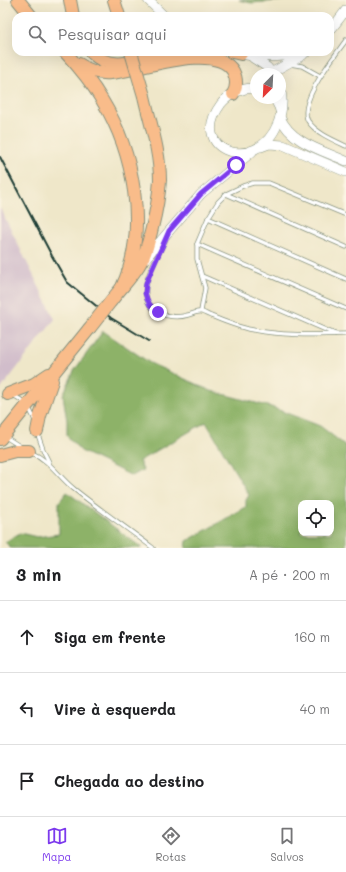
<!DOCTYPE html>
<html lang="pt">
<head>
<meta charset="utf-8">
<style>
  :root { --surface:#fff; --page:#f6f6f6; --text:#202124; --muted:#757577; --line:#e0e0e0; --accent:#7c3aed }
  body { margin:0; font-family:Mali,sans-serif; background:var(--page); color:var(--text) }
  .controls { position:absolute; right:12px; bottom:12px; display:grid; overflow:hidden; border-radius:8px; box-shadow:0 4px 16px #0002 }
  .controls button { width:36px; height:36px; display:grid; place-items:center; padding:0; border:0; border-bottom:1px solid var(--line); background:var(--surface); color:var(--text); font:20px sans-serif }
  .compass { position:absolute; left:250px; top:68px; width:36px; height:36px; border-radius:50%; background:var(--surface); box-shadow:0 4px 16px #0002; rotate:204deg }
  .stop { position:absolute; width:12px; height:12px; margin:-9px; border:3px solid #7c3aed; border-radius:50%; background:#fff }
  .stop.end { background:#7c3aed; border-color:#fff; box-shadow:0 1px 4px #0008 }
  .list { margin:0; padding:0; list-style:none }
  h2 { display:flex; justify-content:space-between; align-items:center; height:52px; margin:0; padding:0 16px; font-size:17px }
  h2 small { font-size:13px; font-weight:400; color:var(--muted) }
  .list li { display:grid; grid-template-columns:26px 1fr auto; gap:12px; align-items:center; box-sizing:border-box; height:72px; padding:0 16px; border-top:1px solid var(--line) }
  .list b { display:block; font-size:15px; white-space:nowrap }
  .list em { font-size:13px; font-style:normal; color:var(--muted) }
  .icon { flex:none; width:22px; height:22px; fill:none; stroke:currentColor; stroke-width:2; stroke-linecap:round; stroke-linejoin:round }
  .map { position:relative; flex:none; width:346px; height:548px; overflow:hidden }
  .search { position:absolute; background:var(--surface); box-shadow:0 4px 16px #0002; left:12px; right:12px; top:12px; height:44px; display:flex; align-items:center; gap:10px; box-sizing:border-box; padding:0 14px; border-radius:12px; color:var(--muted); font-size:15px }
  .sheet { height:268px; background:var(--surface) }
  nav { display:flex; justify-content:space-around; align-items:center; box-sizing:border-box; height:56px; border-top:1px solid var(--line); background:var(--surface); font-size:11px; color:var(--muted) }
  nav a { display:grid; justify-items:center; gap:2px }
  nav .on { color:var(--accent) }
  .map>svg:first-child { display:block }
  .industrial { fill:#d1bdcb }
  .forest { fill:#8db267; stroke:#56784e; fill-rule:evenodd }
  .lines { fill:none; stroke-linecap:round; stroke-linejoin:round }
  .service-casing { stroke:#87927e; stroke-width:5 }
  .tertiary-casing { stroke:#87927e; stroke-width:10 }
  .trunk-casing { stroke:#87927e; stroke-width:14 }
  .service { stroke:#fff; stroke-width:3.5 }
  .tertiary { stroke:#fff; stroke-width:9 }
  .trunk { stroke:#f9bc8a; stroke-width:12 }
  .rail { stroke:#1f3d34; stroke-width:2 }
  .trunk-bridge-casing { stroke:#87927e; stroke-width:14; stroke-linecap:butt }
  .trunk-bridge { stroke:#f9bc8a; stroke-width:12 }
  .route { stroke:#7c3aed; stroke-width:5 }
</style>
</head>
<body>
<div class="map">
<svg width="346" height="548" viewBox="0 0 346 548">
  <rect width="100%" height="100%" fill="#fcf5e5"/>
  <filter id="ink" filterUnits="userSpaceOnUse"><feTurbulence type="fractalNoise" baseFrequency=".025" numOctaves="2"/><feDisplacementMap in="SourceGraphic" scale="8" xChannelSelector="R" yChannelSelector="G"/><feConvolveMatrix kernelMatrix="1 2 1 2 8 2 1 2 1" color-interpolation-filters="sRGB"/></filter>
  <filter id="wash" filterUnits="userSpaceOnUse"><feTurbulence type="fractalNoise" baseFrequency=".012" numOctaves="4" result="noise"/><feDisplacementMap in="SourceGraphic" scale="16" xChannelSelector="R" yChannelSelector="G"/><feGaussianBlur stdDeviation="0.9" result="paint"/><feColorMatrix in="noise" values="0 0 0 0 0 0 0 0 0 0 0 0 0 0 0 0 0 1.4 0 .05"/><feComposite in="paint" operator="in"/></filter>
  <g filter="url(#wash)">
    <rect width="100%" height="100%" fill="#efe7c9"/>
    <polygon class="industrial" points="0,208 55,319 0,390"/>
    <g class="forest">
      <polygon points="239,0 292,0 251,3"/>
      <path d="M103,331L150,363L211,391L271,407L320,426L346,446V548H186L187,541L246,507V500L249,495L206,422L139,461L143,470L132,476L81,451L67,436V421L63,395L74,371ZM301,503H331V533H301Z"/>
      <polygon points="67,492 142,548 11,548 5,542 20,533 37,537 59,534 59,502"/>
    </g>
  </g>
  <g filter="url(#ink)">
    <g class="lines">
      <defs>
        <g id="service">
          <path d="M346,40C335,56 297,102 308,121C316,133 333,140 346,146"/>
          <polyline points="290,64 302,66 320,76"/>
          <polyline points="226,194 346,247"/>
          <polyline points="208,218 346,279"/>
          <path d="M165,241C157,258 138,286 149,304C157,316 175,319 188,315C192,314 198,311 202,312C205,313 208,315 211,316C223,321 236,326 248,329C280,336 314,335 346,334"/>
          <polyline points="197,244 346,309"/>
          <polyline points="202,276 335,334"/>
          <polyline points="201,311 205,288 197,259 197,244 208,218 218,202 226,194 243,186 253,183 269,183 346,215"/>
          <path d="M14,396C24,400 31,410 35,421"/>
          <polyline points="37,432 44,452 49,462"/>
          <polyline points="4,436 21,447"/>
          <path d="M30,452C50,460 58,476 74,489C100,510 127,528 153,548"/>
        </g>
        <g id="tertiary">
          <polyline points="148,0 164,16"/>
          <polyline points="330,31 346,10"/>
          <path d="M241,54C264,59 285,57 307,52"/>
          <polyline points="253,58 267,67 273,74"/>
          <polyline points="269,74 303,55"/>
          <path d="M256,88C243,87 229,94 221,104C186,151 257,176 278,123C282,112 284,100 280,88"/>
          <polyline points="274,98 279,107 280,111"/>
          <path d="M280,117C291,143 322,150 346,161"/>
          <polyline points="261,147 269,144 283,145 346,172"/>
          <polyline points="145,259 201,194 252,152"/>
        </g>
        <g id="trunk">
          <polyline points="18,0 31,16"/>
          <polyline points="70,0 73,16"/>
          <polyline points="114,0 119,16"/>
          <path d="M65,52C79,67 92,83 102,100C134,152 149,230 122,287"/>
          <path d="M91,52C114,75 142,57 169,52"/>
          <polyline points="232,52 241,54"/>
          <path d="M79,64C88,70 99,74 110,73C138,71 215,41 233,71C237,79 237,87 233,94"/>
          <path d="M111,301C120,289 131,278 139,265C146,254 149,241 152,228C156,212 159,196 160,180C160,151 150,123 144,96"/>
          <polyline points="8,394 34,384 49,374"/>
          <polyline points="37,431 40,416 52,381"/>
          <polyline points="0,439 89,329"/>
          <polyline points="0,455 15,451 29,451"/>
        </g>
      </defs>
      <use href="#service" class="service-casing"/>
      <use href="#tertiary" class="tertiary-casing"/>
      <use href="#trunk" class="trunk-casing"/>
      <use href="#service" class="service"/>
      <use href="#tertiary" class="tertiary"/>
      <use href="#trunk" class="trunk"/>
      <polyline class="rail" points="0,157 52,256 67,282 111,318 149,341"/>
      <defs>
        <g id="trunk-bridge">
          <polyline points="131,52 144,96"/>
          <polyline points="89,329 111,301"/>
        </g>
      </defs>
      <use href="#trunk-bridge" class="trunk-bridge-casing"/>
      <use href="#trunk-bridge" class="trunk-bridge"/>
    </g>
  </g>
  <g class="lines" filter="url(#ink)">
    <polyline class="route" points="158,312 150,305 147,299 145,293 146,283 169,231 201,194 236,165"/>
  </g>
</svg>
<div class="controls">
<button><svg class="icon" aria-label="locate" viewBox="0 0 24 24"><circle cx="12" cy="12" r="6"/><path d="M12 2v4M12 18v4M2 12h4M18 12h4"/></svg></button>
</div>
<svg class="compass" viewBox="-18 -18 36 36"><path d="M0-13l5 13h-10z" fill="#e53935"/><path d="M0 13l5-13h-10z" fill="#757577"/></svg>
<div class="stop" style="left:236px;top:165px"></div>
<div class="stop end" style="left:158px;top:312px"></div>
<div class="search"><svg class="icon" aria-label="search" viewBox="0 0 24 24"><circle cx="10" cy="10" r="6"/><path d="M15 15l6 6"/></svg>Pesquisar aqui</div>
</div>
<section class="sheet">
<h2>3 min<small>A pé · 200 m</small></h2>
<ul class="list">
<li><svg class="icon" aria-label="ahead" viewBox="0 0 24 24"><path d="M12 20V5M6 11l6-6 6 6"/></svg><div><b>Siga em frente</b></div><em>160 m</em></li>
<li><svg class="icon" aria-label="left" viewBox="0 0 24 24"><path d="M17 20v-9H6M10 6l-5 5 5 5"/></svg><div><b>Vire à esquerda</b></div><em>40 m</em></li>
<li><svg class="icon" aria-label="arrive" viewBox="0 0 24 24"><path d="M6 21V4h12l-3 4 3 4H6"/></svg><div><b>Chegada ao destino</b></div></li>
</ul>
</section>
<nav>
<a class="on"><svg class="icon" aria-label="map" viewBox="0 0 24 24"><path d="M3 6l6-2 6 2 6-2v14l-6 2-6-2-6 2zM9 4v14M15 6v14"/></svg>Mapa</a>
<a><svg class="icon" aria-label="directions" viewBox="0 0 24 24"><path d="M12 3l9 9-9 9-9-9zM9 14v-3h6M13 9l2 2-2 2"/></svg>Rotas</a>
<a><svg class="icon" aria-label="saved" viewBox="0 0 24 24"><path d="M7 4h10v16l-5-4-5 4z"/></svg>Salvos</a>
</nav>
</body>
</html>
